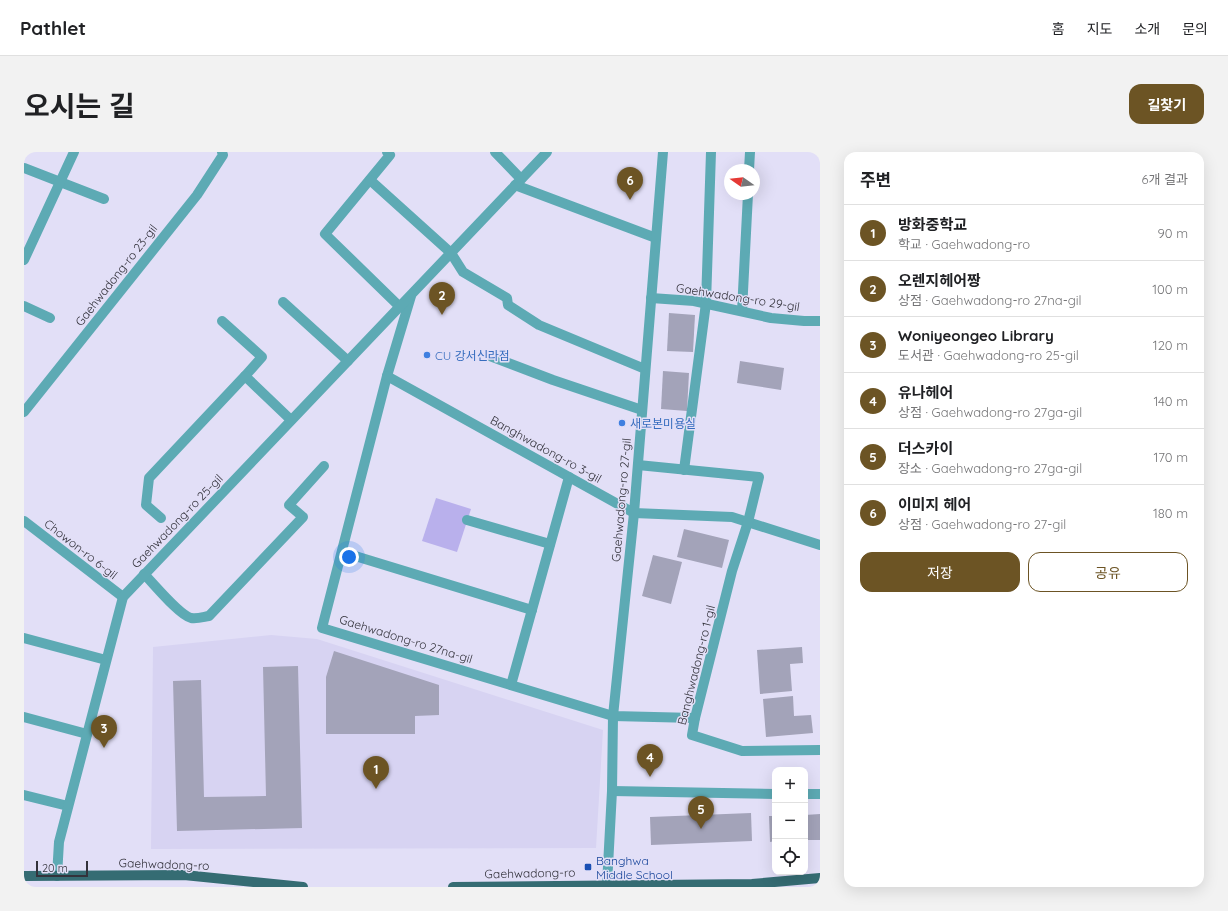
<!DOCTYPE html>
<html lang="ko">
<head>
<meta charset="utf-8">
<style>
  :root { --surface:#fff; --page:#f2f2f2; --text:#202124; --muted:#757577; --line:#e0e0e0; --accent:#6c5424 }
  body { margin:0; font-family:Quicksand,"Noto Sans KR",sans-serif; background:var(--page); color:var(--text) }
  .controls { position:absolute; right:12px; bottom:12px; display:grid; overflow:hidden; border-radius:8px; box-shadow:0 4px 16px #0002 }
  .controls button { width:36px; height:36px; display:grid; place-items:center; padding:0; border:0; border-bottom:1px solid var(--line); background:var(--surface); color:var(--text); font:20px sans-serif }
  .compass { position:absolute; left:700px; top:12px; width:36px; height:36px; border-radius:50%; background:var(--surface); box-shadow:0 4px 16px #0002; rotate:284deg }
  .scale { position:absolute; left:12px; bottom:10px; width:52px; box-sizing:border-box; padding-left:4px; border:2px solid #33323b; border-top:0; font-size:11px; line-height:14px; white-space:nowrap; color:#33323b; -webkit-text-stroke:3px #e2dff7; paint-order:stroke }
  .you { position:absolute; left:325px; top:405px; width:14px; height:14px; margin:-10px; border:3px solid #fff; border-radius:50%; background:#1a73e8; box-shadow:0 0 0 6px #1a73e833 }
  .badge { display:grid; place-items:center; width:26px; height:26px; border-radius:50%; background:var(--accent); color:#fff; font-size:13px; font-weight:700 }
  .pin { position:absolute; translate:-50% -33px; filter:drop-shadow(0 1px 2px #0008) }
  .pin::after { content:''; position:absolute; top:21px; width:14px; height:12px; background:inherit; clip-path:polygon(0 0,100% 0,50% 100%) }
  .list { margin:0; padding:0; list-style:none }
  h2 { display:flex; justify-content:space-between; align-items:center; height:52px; margin:0; padding:0 16px; font-size:17px }
  h2 small { font-size:13px; font-weight:400; color:var(--muted) }
  .list li { display:grid; grid-template-columns:26px 1fr auto; gap:12px; align-items:center; box-sizing:border-box; height:56px; padding:0 16px; border-top:1px solid var(--line) }
  .list b { display:block; font-size:15px; white-space:nowrap }
  .list p { margin:0; font-size:13px; white-space:nowrap; color:var(--muted) }
  .list em { font-size:13px; font-style:normal; color:var(--muted) }
  .actions { display:flex; gap:8px; padding:12px 16px }
  .actions a { flex:1; padding:9px 0; border:1px solid var(--accent); border-radius:12px; text-align:center; font-size:14px; color:var(--accent) }
  .actions .main { background:var(--accent); color:#fff }
  .icon { flex:none; width:22px; height:22px; fill:none; stroke:currentColor; stroke-width:2; stroke-linecap:round; stroke-linejoin:round }
  .map { position:relative; flex:none; width:796px; height:735px; overflow:hidden; border-radius:12px }
  header { display:flex; align-items:center; gap:24px; box-sizing:border-box; height:56px; padding:0 20px; background:var(--surface); border-bottom:1px solid var(--line) }
  header strong { font-size:19px }
  nav { display:flex; gap:22px; margin-inline-start:auto; font-size:14px }
  .intro { display:flex; align-items:center; justify-content:space-between; box-sizing:border-box; height:96px; padding:0 24px }
  h1 { margin:0; font-size:28px }
  .button { padding:10px 18px; border-radius:12px; background:var(--accent); color:#fff; font-size:14px; font-weight:700 }
  main { display:flex; gap:24px; padding:0 24px }
  aside { flex:1; background:var(--surface); border-radius:12px; box-shadow:0 4px 16px #0002 }
  .map>svg:first-child { display:block }
  .built { fill:#d7d3f2 }
  .green { fill:#b9b0ec }
  .building { fill:#a3a3b9 }
  .lines { fill:none; stroke-linecap:round; stroke-linejoin:round }
  .minor { stroke:#5daab4; stroke-width:10 }
  .major { stroke:#356c73; stroke-width:10 }
  .shop-dot { fill:#3f7fe0; stroke:#e2dff7; stroke-width:1.5 }
  .transit-dot { fill:#1a4fb4; stroke:#e2dff7; stroke-width:1.5 }
  .labels { text-anchor:middle; dominant-baseline:central; stroke-width:3; stroke-linejoin:round; paint-order:stroke }
  .street-label { font-size:12px; fill:#33323b; stroke:#e2dff7 }
  .shop-label { font-size:12px; fill:#366cbe; stroke:#e2dff7; text-anchor:start }
  .transit-label { font-size:12px; fill:#164399; stroke:#e2dff7; text-anchor:start }
</style>
</head>
<body>
<header>
<strong>Pathlet</strong>
<nav><a>홈</a><a>지도</a><a>소개</a><a>문의</a></nav>
</header>
<div class="intro"><h1>오시는 길</h1><a class="button">길찾기</a></div>
<main>
<div class="map">
<svg width="796" height="735" viewBox="0 0 796 735">
  <rect width="100%" height="100%" fill="#e2dff7"/>
  <polygon class="built" points="247,483 293,487 579,578 572,696 127,697 129,495"/>
  <polygon class="green" points="412,346 447,357 433,400 398,389"/>
  <g class="building">
    <polygon points="645,161 671,163 669,200 643,199"/>
    <polygon points="716,209 760,216 757,238 713,231"/>
    <polygon points="639,219 665,221 663,259 637,257"/>
    <polygon points="660,377 705,388 698,416 653,405"/>
    <polygon points="629,403 658,410 647,452 618,444"/>
    <polygon points="778,495 779,511 766,512 768,539 736,542 733,498"/>
    <polygon points="310,499 415,533 415,563 391,564 391,582 302,582 302,525"/>
    <polygon points="274,514 278,676 153,679 149,529 177,528 180,645 242,644 239,515"/>
    <polygon points="769,544 770,564 787,563 789,581 742,585 739,547"/>
    <polygon points="727,661 728,689 627,693 626,665"/>
    <polygon points="796,662 796,688 781,688 781,663"/>
    <polygon points="745,664 751,664 751,689 746,690"/>
  </g>
  <g class="lines">
    <g class="minor">
      <polyline points="363,0 366,3 301,82 376,155"/>
      <polyline points="471,0 497,27"/>
      <polyline points="0,16 80,47"/>
      <polyline points="725,18 726,0"/>
      <polyline points="346,28 427,101 439,120 483,146 484,153 515,173 621,217"/>
      <polyline points="491,33 632,86"/>
      <polyline points="0,108 50,0"/>
      <polyline points="387,144 363,224 298,476 589,564 671,566"/>
      <polyline points="627,146 670,149 747,166 780,169 796,169"/>
      <polyline points="259,150 324,209"/>
      <polyline points="0,154 26,166"/>
      <polyline points="718,159 724,42"/>
      <polyline points="198,169 238,205 221,224"/>
      <polyline points="466,204 529,228 618,258"/>
      <polyline points="363,224 610,361 708,365 796,393"/>
      <polyline points="0,260 173,43 199,3 198,0"/>
      <polyline points="614,313 735,325 724,370 708,419 671,566 668,583 718,599 796,598"/>
      <polyline points="660,318 682,151 687,0"/>
      <polyline points="137,366 122,353 125,326 221,224 267,268"/>
      <polyline points="443,368 526,392"/>
      <polyline points="0,369 99,445"/>
      <polyline points="318,400 508,458"/>
      <path d="M120,422C130,432 155,463 167,466C173,467 179,465 185,464L279,365L265,353L300,314"/>
      <polyline points="0,486 82,508"/>
      <polyline points="487,533 545,325"/>
      <polyline points="0,565 63,582"/>
      <polyline points="588,639 751,642"/>
      <polyline points="781,642 796,642"/>
      <polyline points="0,643 44,654"/>
      <polyline points="33,724 35,690 99,445 523,0"/>
      <polyline points="583,733 588,639 589,564 610,361 639,0"/>
    </g>
    <g class="major">
      <polyline points="0,724 160,723 279,735"/>
      <polyline points="429,735 728,732 796,726"/>
    </g>
  </g>
  <g class="shop-dot">
    <circle cx="403" cy="203" r="4"/>
    <circle cx="598" cy="271" r="4"/>
  </g>
  <rect class="transit-dot" x="560" y="711" width="8" height="8" rx="2"/>
  <g class="labels">
    <g class="street-label">
      <text transform="translate(92 123) rotate(-52)">Gaehwadong-ro 23-gil</text>
      <text transform="translate(714 145) rotate(9)">Gaehwadong-ro 29-gil</text>
      <text transform="translate(522 297) rotate(29)">Banghwadong-ro 3-gil</text>
      <text transform="translate(597 348) rotate(-85)">Gaehwadong-ro 27-gil</text>
      <text transform="translate(153 369) rotate(-46)">Gaehwadong-ro 25-gil</text>
      <text transform="translate(57 397) rotate(38)">Chowon-ro 6-gil</text>
      <text transform="translate(382 487) rotate(17)">Gaehwadong-ro 27na-gil</text>
      <text transform="translate(672 513) rotate(-76)">Banghwadong-ro 1-gil</text>
      <text transform="translate(140 712) rotate(2)">Gaehwadong-ro</text>
      <text transform="translate(506 721) rotate(-1)">Gaehwadong-ro</text>
    </g>
    <g class="shop-label">
      <text x="411" y="203">CU 강서신라점</text>
      <text x="606" y="271">새로본미용실</text>
    </g>
    <g class="transit-label">
      <text x="572" y="708">Banghwa<tspan x="572" dy="14">Middle School</tspan></text>
    </g>
  </g>
</svg>
<div class="controls">
<button>+</button>
<button>−</button>
<button><svg class="icon" aria-label="locate" viewBox="0 0 24 24"><circle cx="12" cy="12" r="6"/><path d="M12 2v4M12 18v4M2 12h4M18 12h4"/></svg></button>
</div>
<svg class="compass" viewBox="-18 -18 36 36"><path d="M0-13l5 13h-10z" fill="#e53935"/><path d="M0 13l5-13h-10z" fill="#757577"/></svg>
<div class="scale">20 m</div>
<div class="you"></div>
<div class="pin badge" style="left:352px;top:637px">1</div>
<div class="pin badge" style="left:418px;top:163px">2</div>
<div class="pin badge" style="left:80px;top:596px">3</div>
<div class="pin badge" style="left:626px;top:625px">4</div>
<div class="pin badge" style="left:677px;top:677px">5</div>
<div class="pin badge" style="left:606px;top:48px">6</div>
</div>
<aside>
<h2>주변<small>6개 결과</small></h2>
<ul class="list">
<li><span class="badge">1</span><div><b>방화중학교</b><p>학교 · Gaehwadong-ro</p></div><em>90 m</em></li>
<li><span class="badge">2</span><div><b>오렌지헤어짱</b><p>상점 · Gaehwadong-ro 27na-gil</p></div><em>100 m</em></li>
<li><span class="badge">3</span><div><b>Woniyeongeo Library</b><p>도서관 · Gaehwadong-ro 25-gil</p></div><em>120 m</em></li>
<li><span class="badge">4</span><div><b>유나헤어</b><p>상점 · Gaehwadong-ro 27ga-gil</p></div><em>140 m</em></li>
<li><span class="badge">5</span><div><b>더스카이</b><p>장소 · Gaehwadong-ro 27ga-gil</p></div><em>170 m</em></li>
<li><span class="badge">6</span><div><b>이미지 헤어</b><p>상점 · Gaehwadong-ro 27-gil</p></div><em>180 m</em></li>
</ul>
<div class="actions"><a class="main">저장</a><a>공유</a></div>
</aside>
</main>
</body>
</html>
